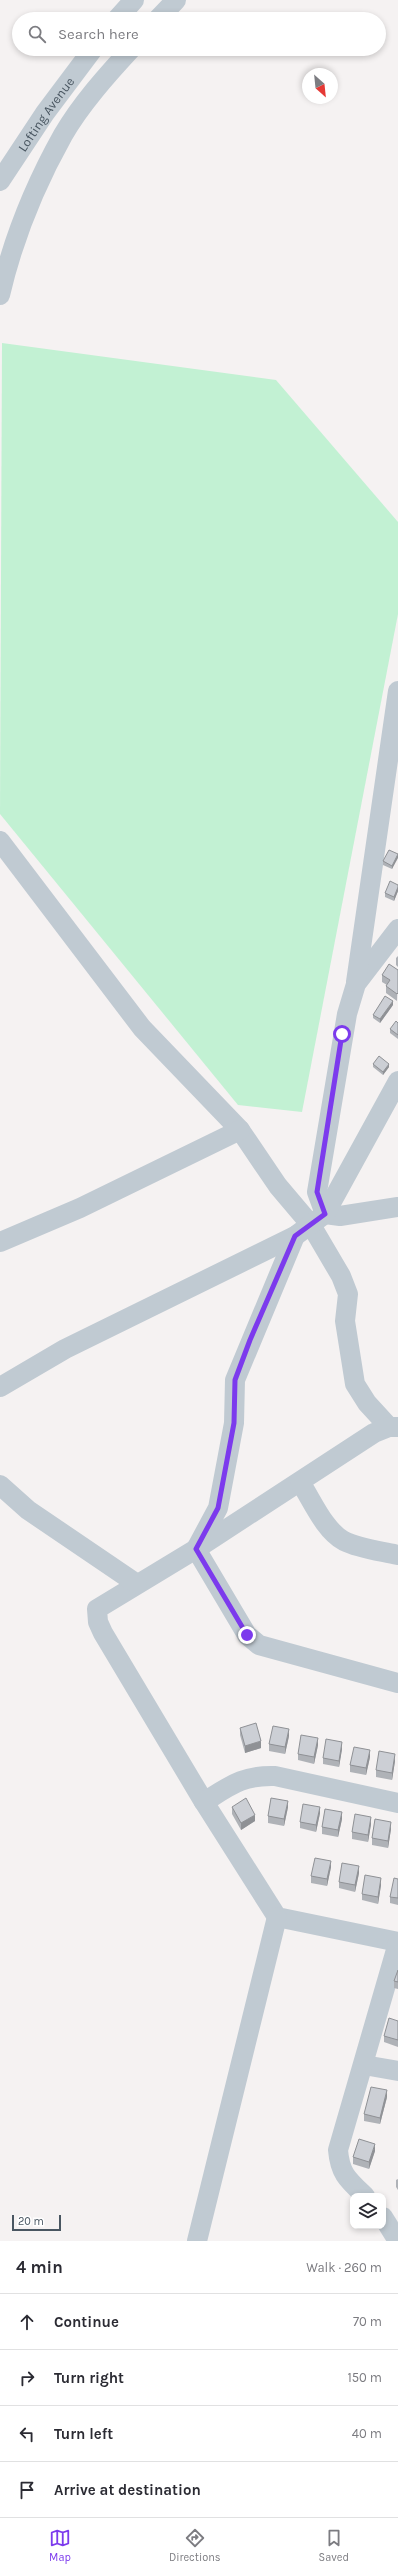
<!DOCTYPE html>
<html lang="en">
<head>
<meta charset="utf-8">
<style>
  :root { --surface:#fff; --page:#f2f2f3; --text:#2b2b33; --muted:#7c7c81; --line:#e1e1e2; --accent:#7c3aed }
  body { margin:0; font-family:Karla,sans-serif; background:var(--page); color:var(--text) }
  .controls { position:absolute; right:12px; bottom:12px; display:grid; overflow:hidden; border-radius:8px; box-shadow:0 2px 6px #0003 }
  .controls button { width:36px; height:36px; display:grid; place-items:center; padding:0; border:0; border-bottom:1px solid var(--line); background:var(--surface); color:var(--text); font:20px sans-serif }
  .compass { position:absolute; left:302px; top:68px; width:36px; height:36px; border-radius:50%; background:var(--surface); box-shadow:0 2px 6px #0003; rotate:153deg }
  .scale { position:absolute; left:12px; bottom:10px; width:49px; box-sizing:border-box; padding-left:4px; border:2px solid #495661; border-top:0; font-size:11px; line-height:14px; white-space:nowrap; color:#495661; -webkit-text-stroke:3px #fff; paint-order:stroke }
  .stop { position:absolute; width:12px; height:12px; margin:-9px; border:3px solid #7c3aed; border-radius:50%; background:#fff }
  .stop.end { background:#7c3aed; border-color:#fff; box-shadow:0 1px 4px #0008 }
  .list { margin:0; padding:0; list-style:none }
  h2 { display:flex; justify-content:space-between; align-items:center; height:52px; margin:0; padding:0 16px; font-size:17px }
  h2 small { font-size:13px; font-weight:400; color:var(--muted) }
  .list li { display:grid; grid-template-columns:26px 1fr auto; gap:12px; align-items:center; box-sizing:border-box; height:56px; padding:0 16px; border-top:1px solid var(--line) }
  .list b { display:block; font-size:15px; white-space:nowrap }
  .list em { font-size:13px; font-style:normal; color:var(--muted) }
  .icon { flex:none; width:22px; height:22px; fill:none; stroke:currentColor; stroke-width:2; stroke-linecap:round; stroke-linejoin:round }
  .map { position:relative; flex:none; width:398px; height:2241px; overflow:hidden }
  .search { position:absolute; background:var(--surface); box-shadow:0 2px 6px #0003; left:12px; right:12px; top:12px; height:44px; display:flex; align-items:center; gap:10px; box-sizing:border-box; padding:0 14px; border-radius:22px; color:var(--muted); font-size:15px }
  .sheet { height:276px; background:var(--surface) }
  nav { display:flex; justify-content:space-around; align-items:center; box-sizing:border-box; height:56px; border-top:1px solid var(--line); background:var(--surface); font-size:11px; color:var(--muted) }
  nav a { display:grid; justify-items:center; gap:2px }
  nav .on { color:var(--accent) }
  .map>svg:first-child { display:block }
  .green { fill:#c2f1d3 }
  .lines { fill:none; stroke-linecap:round; stroke-linejoin:round }
  .minor { stroke:#c0cad2; stroke-width:20 }
  .wall { fill:#afb2b7 }
  .shaded-wall { fill:#8f9195 }
  .building { fill:#cccfd5; stroke:#8f9195 }
  .route { stroke:#7c3aed; stroke-width:5 }
  .labels { text-anchor:middle; dominant-baseline:central; stroke-width:3; stroke-linejoin:round; paint-order:stroke }
  .street-label { font-size:13px; fill:#495661; stroke:#fff }
</style>
</head>
<body>
<div class="map">
<svg width="398" height="2241" viewBox="0 0 398 2241">
  <rect width="100%" height="100%" fill="#f5f2f2"/>
  <polygon class="green" points="2,343 276,380 398,522 398,614 302,1112 238,1105 0,814"/>
  <g class="lines">
    <g class="minor">
      <polyline points="117,19 134,0"/>
      <polyline points="158,19 176,0"/>
      <path id="s1" d="M0,181L45,113L93,49"/>
      <path d="M0,295C13,239 35,185 63,135C81,104 107,75 131,49"/>
      <polyline points="0,841 142,1028 240,1130 278,1186 311,1225 341,1276 348,1294 345,1321 355,1384 367,1403 389,1427"/>
      <polyline points="398,929 356,984 347,1014 317,1192 325,1214 340,1216 398,1207"/>
      <polyline points="356,982 398,691"/>
      <polyline points="295,1236 235,1380 234,1423 218,1508 196,1549 247,1635 259,1645 398,1683"/>
      <polyline points="0,1242 80,1208 240,1130"/>
      <polyline points="0,1387 65,1349 295,1236 325,1214 398,1081"/>
      <polyline points="398,1427 389,1427 374,1433 196,1549 97,1609 98,1622 103,1633 204,1802 277,1917 398,1942"/>
      <path d="M300,1482C312,1500 324,1530 344,1541C360,1549 381,1551 398,1555"/>
      <polyline points="0,1485 28,1510 137,1584"/>
      <path d="M204,1802C231,1785 243,1775 275,1776L398,1803"/>
      <polyline points="364,2065 398,2071"/>
      <path d="M365,2196C348,2180 340,2174 338,2150L398,1943"/>
      <polyline points="383,2217 398,2241"/>
      <polyline points="197,2241 277,1917"/>
    </g>
  </g>
  <g class="wall">
    <polygon points="398,854 392,869 383,865 383,861"/>
    <polygon points="398,885 398,891 394,901 385,897 385,893"/>
    <polygon points="398,956 398,967 396,965 396,958"/>
    <polygon points="398,970 397,1001 386,993 386,986 387,985 382,982 382,975"/>
    <polygon points="393,1005 380,1023 373,1018 373,1015"/>
    <polygon points="398,1023 398,1039 390,1033 390,1029"/>
    <polygon points="373,1064 389,1067 383,1075 373,1067"/>
    <polygon points="240,1728 261,1748 245,1753 240,1735"/>
    <polygon points="289,1736 285,1754 269,1751 269,1744"/>
    <polygon points="318,1745 314,1764 298,1760 298,1754"/>
    <polygon points="342,1749 339,1767 323,1764 323,1758"/>
    <polygon points="370,1757 366,1775 350,1772 350,1765"/>
    <polygon points="395,1761 392,1780 376,1777 376,1770"/>
    <polygon points="232,1807 255,1821 241,1830 232,1814"/>
    <polygon points="288,1807 284,1826 268,1823 268,1816"/>
    <polygon points="320,1813 316,1832 300,1828 300,1822"/>
    <polygon points="342,1819 338,1837 322,1834 322,1827"/>
    <polygon points="371,1824 368,1842 352,1839 352,1832"/>
    <polygon points="391,1829 388,1848 372,1845 372,1838"/>
    <polygon points="331,1867 327,1886 311,1883 311,1876"/>
    <polygon points="359,1873 355,1892 339,1888 339,1882"/>
    <polygon points="398,1879 398,1905 390,1903 390,1897"/>
    <polygon points="381,1885 378,1904 362,1900 362,1894"/>
    <polygon points="398,1970 398,1989 394,1988 394,1981"/>
    <polygon points="398,2021 398,2047 384,2042 384,2036"/>
    <polygon points="387,2097 380,2124 364,2121 364,2114"/>
    <polygon points="375,2151 369,2169 353,2164 353,2157"/>
    <polygon points="398,2179 398,2190 396,2187 396,2180"/>
  </g>
  <g class="shaded-wall">
    <polygon points="398,854 398,858 392,869 392,866"/>
    <polygon points="398,887 398,891 394,901 394,897"/>
    <polygon points="393,1001 393,1005 380,1023 380,1019"/>
    <polygon points="389,1064 389,1067 383,1075 383,1072"/>
    <polygon points="289,1729 289,1736 285,1754 285,1747"/>
    <polygon points="318,1738 318,1745 314,1764 314,1757"/>
    <polygon points="261,1741 261,1748 245,1753 245,1746"/>
    <polygon points="342,1742 342,1749 339,1767 339,1761"/>
    <polygon points="370,1750 370,1757 366,1775 366,1768"/>
    <polygon points="395,1754 395,1761 392,1780 392,1773"/>
    <polygon points="288,1801 288,1807 284,1826 284,1819"/>
    <polygon points="320,1807 320,1813 316,1832 316,1825"/>
    <polygon points="342,1812 342,1819 338,1837 338,1830"/>
    <polygon points="255,1815 255,1821 241,1830 241,1823"/>
    <polygon points="371,1817 371,1824 368,1842 368,1835"/>
    <polygon points="391,1822 391,1829 388,1848 388,1841"/>
    <polygon points="331,1861 331,1867 327,1886 327,1879"/>
    <polygon points="359,1866 359,1873 355,1892 355,1885"/>
    <polygon points="381,1878 381,1885 378,1904 378,1897"/>
    <polygon points="387,2090 387,2097 380,2124 380,2118"/>
    <polygon points="375,2144 375,2151 369,2169 369,2162"/>
  </g>
  <g class="building">
    <polygon points="389,850 398,854 392,866 383,861"/>
    <polygon points="390,881 398,885 398,887 394,897 385,893"/>
    <polygon points="389,964 398,970 398,993 397,994 386,986 390,980 382,975"/>
    <polygon points="385,996 393,1001 380,1019 373,1015"/>
    <polygon points="396,1021 398,1023 398,1035 390,1029"/>
    <polygon points="379,1056 389,1064 383,1072 373,1064"/>
    <polygon points="256,1723 261,1741 245,1746 240,1728"/>
    <polygon points="273,1726 289,1729 285,1747 269,1744"/>
    <polygon points="301,1735 318,1738 314,1757 298,1754"/>
    <polygon points="326,1739 342,1742 339,1761 323,1758"/>
    <polygon points="354,1747 370,1750 366,1768 350,1765"/>
    <polygon points="379,1751 395,1754 392,1773 376,1770"/>
    <polygon points="246,1798 255,1815 241,1823 232,1807"/>
    <polygon points="271,1798 288,1801 284,1819 268,1816"/>
    <polygon points="303,1804 320,1807 316,1825 300,1822"/>
    <polygon points="325,1809 342,1812 338,1830 322,1827"/>
    <polygon points="355,1814 371,1817 368,1835 352,1832"/>
    <polygon points="375,1819 391,1822 388,1841 372,1838"/>
    <polygon points="315,1858 331,1861 327,1879 311,1876"/>
    <polygon points="342,1863 359,1866 355,1885 339,1882"/>
    <polygon points="365,1875 381,1878 378,1897 362,1894"/>
    <polygon points="394,1878 398,1879 398,1898 390,1897"/>
    <polygon points="398,1970 398,1982 394,1981"/>
    <polygon points="389,2018 398,2021 398,2040 384,2036"/>
    <polygon points="371,2087 387,2090 380,2118 364,2114"/>
    <polygon points="359,2139 375,2144 369,2162 353,2157"/>
  </g>
  <g class="lines">
    <polyline class="route" points="247,1635 196,1549 218,1508 234,1423 235,1380 250,1340 295,1236 325,1214 317,1192 342,1034"/>
  </g>
  <g class="labels">
    <g class="street-label">
      <text stroke="none"><textPath href="#s1" startOffset="81">Lofting Avenue</textPath></text>
    </g>
  </g>
</svg>
<div class="controls">
<button><svg class="icon" aria-label="layers" viewBox="0 0 24 24"><path d="M12 4l9 5-9 5-9-5zM3 14l9 5 9-5"/></svg></button>
</div>
<svg class="compass" viewBox="-18 -18 36 36"><path d="M0-13l5 13h-10z" fill="#e53935"/><path d="M0 13l5-13h-10z" fill="#7c7c81"/></svg>
<div class="scale">20 m</div>
<div class="stop" style="left:342px;top:1034px"></div>
<div class="stop end" style="left:247px;top:1635px"></div>
<div class="search"><svg class="icon" aria-label="search" viewBox="0 0 24 24"><circle cx="10" cy="10" r="6"/><path d="M15 15l6 6"/></svg>Search here</div>
</div>
<section class="sheet">
<h2>4 min<small>Walk · 260 m</small></h2>
<ul class="list">
<li><svg class="icon" aria-label="ahead" viewBox="0 0 24 24"><path d="M12 20V5M6 11l6-6 6 6"/></svg><div><b>Continue</b></div><em>70 m</em></li>
<li><svg class="icon" aria-label="right" viewBox="0 0 24 24"><path d="M7 20v-9h11M14 6l5 5-5 5"/></svg><div><b>Turn right</b></div><em>150 m</em></li>
<li><svg class="icon" aria-label="left" viewBox="0 0 24 24"><path d="M17 20v-9H6M10 6l-5 5 5 5"/></svg><div><b>Turn left</b></div><em>40 m</em></li>
<li><svg class="icon" aria-label="arrive" viewBox="0 0 24 24"><path d="M6 21V4h12l-3 4 3 4H6"/></svg><div><b>Arrive at destination</b></div></li>
</ul>
</section>
<nav>
<a class="on"><svg class="icon" aria-label="map" viewBox="0 0 24 24"><path d="M3 6l6-2 6 2 6-2v14l-6 2-6-2-6 2zM9 4v14M15 6v14"/></svg>Map</a>
<a><svg class="icon" aria-label="directions" viewBox="0 0 24 24"><path d="M12 3l9 9-9 9-9-9zM9 14v-3h6M13 9l2 2-2 2"/></svg>Directions</a>
<a><svg class="icon" aria-label="saved" viewBox="0 0 24 24"><path d="M7 4h10v16l-5-4-5 4z"/></svg>Saved</a>
</nav>
</body>
</html>
